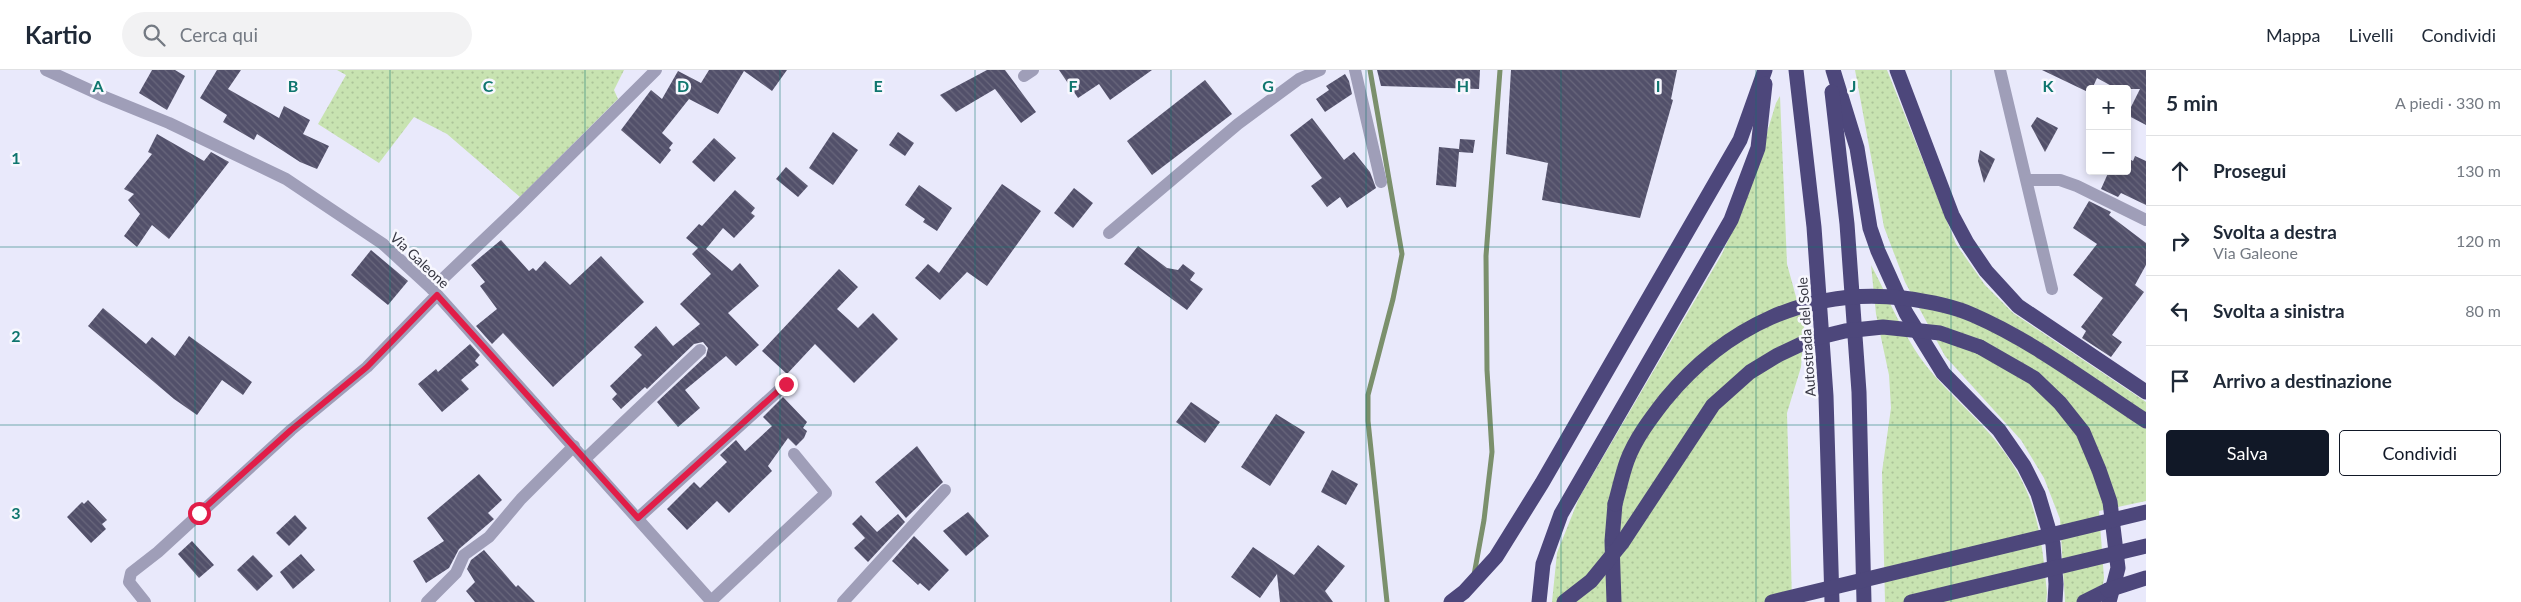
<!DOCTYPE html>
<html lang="it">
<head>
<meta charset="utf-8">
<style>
  :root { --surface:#fff; --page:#f2f2f3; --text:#1f2937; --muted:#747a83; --line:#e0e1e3; --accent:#111827 }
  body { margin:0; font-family:Lato,sans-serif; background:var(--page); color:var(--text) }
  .controls { position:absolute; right:15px; top:15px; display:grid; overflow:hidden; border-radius:5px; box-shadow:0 2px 8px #0003 }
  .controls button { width:45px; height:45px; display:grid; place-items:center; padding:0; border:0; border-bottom:1px solid var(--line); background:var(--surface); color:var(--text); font:25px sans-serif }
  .stop { position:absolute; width:15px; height:15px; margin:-11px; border:4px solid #e11d48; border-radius:50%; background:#fff }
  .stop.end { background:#e11d48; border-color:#fff; box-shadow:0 1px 5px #0008 }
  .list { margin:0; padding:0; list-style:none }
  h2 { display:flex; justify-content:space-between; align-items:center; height:65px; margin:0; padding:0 20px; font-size:21px }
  h2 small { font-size:16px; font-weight:400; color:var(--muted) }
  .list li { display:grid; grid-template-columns:32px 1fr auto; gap:15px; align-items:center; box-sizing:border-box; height:70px; padding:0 20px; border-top:1px solid var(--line) }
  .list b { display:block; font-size:19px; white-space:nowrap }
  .list p { margin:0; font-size:16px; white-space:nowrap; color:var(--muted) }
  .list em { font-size:16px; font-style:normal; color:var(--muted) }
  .actions { display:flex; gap:10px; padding:15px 20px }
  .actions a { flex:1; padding:11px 0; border:1px solid var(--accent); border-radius:5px; text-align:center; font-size:18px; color:var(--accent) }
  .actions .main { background:var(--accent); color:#fff }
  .icon { flex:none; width:28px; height:28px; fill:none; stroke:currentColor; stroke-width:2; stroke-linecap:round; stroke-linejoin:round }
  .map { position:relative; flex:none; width:2146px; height:532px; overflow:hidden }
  header { display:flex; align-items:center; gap:30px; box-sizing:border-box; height:70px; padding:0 25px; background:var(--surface); border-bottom:1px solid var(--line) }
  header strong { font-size:24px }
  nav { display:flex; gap:28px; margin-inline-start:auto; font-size:18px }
  .search { width:350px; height:45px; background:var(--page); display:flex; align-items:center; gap:12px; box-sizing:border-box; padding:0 18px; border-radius:28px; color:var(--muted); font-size:19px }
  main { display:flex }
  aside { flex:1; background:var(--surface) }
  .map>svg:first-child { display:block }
  .grass { fill:url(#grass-dots) }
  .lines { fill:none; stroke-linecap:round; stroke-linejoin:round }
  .stream { stroke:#7b906c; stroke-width:5 }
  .building { fill:url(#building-back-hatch) }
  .minor { stroke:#9f9eb8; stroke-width:12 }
  .highway { stroke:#4d477b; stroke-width:15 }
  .highway-bridge { stroke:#4d477b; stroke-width:15 }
  .route { stroke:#e11d48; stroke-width:6 }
  .grid { fill:none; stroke:#0f766e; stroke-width:1; stroke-opacity:0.55 }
  .labels { text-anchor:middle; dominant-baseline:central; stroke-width:5; stroke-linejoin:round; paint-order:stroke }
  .street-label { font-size:14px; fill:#363642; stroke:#f7f7fe }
  .grid-label { font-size:16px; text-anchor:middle; font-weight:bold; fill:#0f766e; stroke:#f7f7fe; stroke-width:5; stroke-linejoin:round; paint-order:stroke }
</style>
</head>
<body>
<header>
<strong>Kartio</strong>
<div class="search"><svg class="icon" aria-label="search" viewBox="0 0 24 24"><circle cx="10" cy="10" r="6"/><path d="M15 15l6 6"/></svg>Cerca qui</div>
<nav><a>Mappa</a><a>Livelli</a><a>Condividi</a></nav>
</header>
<main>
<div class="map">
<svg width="2146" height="532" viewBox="0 0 2146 532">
  <defs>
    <pattern id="grass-dots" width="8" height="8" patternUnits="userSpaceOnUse" patternTransform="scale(1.25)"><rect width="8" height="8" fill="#c8e3b1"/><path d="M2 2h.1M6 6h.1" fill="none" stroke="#acc399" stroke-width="1.8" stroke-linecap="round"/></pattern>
    <pattern id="building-back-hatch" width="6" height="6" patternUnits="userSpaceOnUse" patternTransform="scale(1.25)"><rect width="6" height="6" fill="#52506a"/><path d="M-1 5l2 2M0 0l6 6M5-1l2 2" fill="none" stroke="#69677c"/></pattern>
  </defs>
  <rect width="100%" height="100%" fill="#e9e9fb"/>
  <g class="grass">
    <polygon points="337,0 624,0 614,20 618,29 520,127 447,64 414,47 379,93 318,54 346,5"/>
    <polygon points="1855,0 1887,0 1956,174 1985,215 2013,243 2146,332 2146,431 2099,441 2104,508 2100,532 2065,532 2060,449 2044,408 2021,370 1945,286 1905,212 1884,157"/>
    <polygon points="1780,26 1787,194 1804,256 1801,297 1787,343 1792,532 1552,532 1557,483 1579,428 1722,184 1748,125 1776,33"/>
    <path d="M1871,195C1886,223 1898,253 1915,280C1939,318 1979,346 2005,383C2038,429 2042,470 2047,523L2046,532H1885L1882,402L1891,338L1889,305L1876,244Z"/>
  </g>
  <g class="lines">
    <g class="stream">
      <polyline points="1370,0 1402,184 1393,229 1368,325 1368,351 1387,532"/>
      <polyline points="1474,505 1484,450 1492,382 1487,300 1486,186 1500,0"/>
    </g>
  </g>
  <g class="building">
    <polygon points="152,0 175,0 185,6 167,40 139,23"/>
    <polygon points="217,0 241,0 228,19 279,48 284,36 310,50 303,64 329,76 317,99 300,92 257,64 254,70 223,52 227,45 200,28"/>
    <polygon points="709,0 787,0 772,21 744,1 718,44 689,29 662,63 673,73 669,78 671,80 660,94 621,60 651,20 662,29 678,1 701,13"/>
    <polygon points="987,0 1005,0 1036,42 1021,53 995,19 956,42 940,25"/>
    <polygon points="1059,0 1152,0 1110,30 1099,14 1078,28"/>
    <polygon points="1377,0 1480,0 1479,19 1381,16"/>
    <polygon points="1511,0 1677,0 1671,29 1673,30 1640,148 1542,130 1548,93 1506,84"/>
    <polygon points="2042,0 2146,0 2146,55 2127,45 2140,19 2117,19 2097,8 2092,19 2090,19 2090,23"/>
    <polygon points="1345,4 1349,11 1352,24 1325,42 1316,29 1329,20 1326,16"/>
    <polygon points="1205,10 1232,44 1152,105 1127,71"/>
    <polygon points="2037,47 2058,58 2045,82 2031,56"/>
    <polygon points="1312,48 1344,90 1354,82 1370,102 1376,118 1347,138 1340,127 1327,137 1311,116 1322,108 1290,65"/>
    <polygon points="833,62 858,80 833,115 809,98"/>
    <polygon points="898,62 914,73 905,86 889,75"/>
    <polygon points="157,64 204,91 211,82 229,92 169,169 152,155 137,177 124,166 140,144 128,130 134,124 124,119 152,84 148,82"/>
    <polygon points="714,68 736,88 714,112 692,92"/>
    <polygon points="1460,69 1475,70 1473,83 1459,82 1456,117 1436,115 1439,77 1459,79"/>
    <polygon points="1980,80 1995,89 1984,113 1978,91"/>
    <polygon points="2135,86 2146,91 2146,135 2121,123 2118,127 2101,119 2109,101 2127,101 2127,88 2133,91"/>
    <polygon points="786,97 808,116 798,127 776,109"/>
    <polygon points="1002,114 1041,141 987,216 967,202 940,230 915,208 928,194 939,203"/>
    <polygon points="919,115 952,138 937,161 923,152 925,149 905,135"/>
    <polygon points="1074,118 1093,133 1073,158 1054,143"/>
    <polygon points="735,120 755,138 751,143 755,146 734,168 723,158 706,179 732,201 740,193 759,216 728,243 759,275 736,296 726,286 685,320 700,338 678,357 657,332 706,286 708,278 703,272 694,274 647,319 645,317 621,339 612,329 617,324 610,316 642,285 634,277 656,256 673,276 700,254 680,234 711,204 692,184 698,178 686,168 699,154 702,156"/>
    <polygon points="2089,131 2111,142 2109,145 2146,173 2146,195 2135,215 2144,222 2112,265 2122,272 2111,287 2082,268 2086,261 2081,257 2103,228 2073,205 2097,174 2073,158"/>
    <polygon points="501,170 529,201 533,198 536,201 545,191 570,215 601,186 644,232 553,317 503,263 492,274 476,256 497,239 480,216 485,212 471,195"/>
    <polygon points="1138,176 1167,198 1178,200 1183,194 1195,203 1190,210 1203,219 1187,240 1124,194"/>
    <polygon points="371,180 408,211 388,235 351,205"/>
    <polygon points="839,199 858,217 837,239 858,258 873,243 898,269 854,313 815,274 787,304 762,281"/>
    <polygon points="103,238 146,274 152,267 175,286 189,266 252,312 243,325 222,310 197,345 174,329 88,256"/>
    <polygon points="470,274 480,285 475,291 479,295 461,310 469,319 442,342 418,314 436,299 438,302"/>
    <polygon points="783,327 807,352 803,358 807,361 804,368 796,376 788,368 768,396 772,401 729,443 717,431 687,460 667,439 694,412 700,418 727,392 720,385 736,370 745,381 772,356 763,347"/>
    <polygon points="1191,332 1220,352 1205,373 1176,352"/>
    <polygon points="1276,344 1305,362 1270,416 1241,397"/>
    <polygon points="917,376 943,412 906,448 875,412"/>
    <polygon points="1332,400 1358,414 1346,435 1321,422"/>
    <polygon points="479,404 502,430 488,443 494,449 459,479 449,498 426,513 413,491 444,471 427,448"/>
    <polygon points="88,430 107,450 102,454 106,459 91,473 67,447 82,432 84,434"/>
    <polygon points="968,442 989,466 966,486 943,461"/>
    <polygon points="898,444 905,452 868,492 854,478 865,468 852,454 861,445 877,462"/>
    <polygon points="295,445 307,458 289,476 276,463"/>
    <polygon points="914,466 949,500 929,521 920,513 918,515 892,491"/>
    <polygon points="192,471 214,495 199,508 178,484"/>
    <polygon points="1318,475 1345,496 1325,521 1333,532 1280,532 1277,504 1260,528 1231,507 1253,477 1294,505"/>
    <polygon points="484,480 516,517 518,515 535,532 475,532 466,521 475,512 467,499 471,490"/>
    <polygon points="301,484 315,500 293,519 280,502"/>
    <polygon points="253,485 273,506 257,521 237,500"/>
  </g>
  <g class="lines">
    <g class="minor">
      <polyline points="46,0 105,27 169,53 286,109 383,174 432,219 712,532"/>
      <polyline points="1355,0 1381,112"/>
      <polyline points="2000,0 2052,219"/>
      <polyline points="1024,6 1033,0"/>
      <polyline points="2027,110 2060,110 2077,116 2146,150"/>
      <polyline points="1109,163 1238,54 1299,9 1320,0"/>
      <polyline points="432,219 517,138 656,0"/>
      <polyline points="585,389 700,280"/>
      <polyline points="638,448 786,314"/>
      <polyline points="711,531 826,423 794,384"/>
      <polyline points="145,532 129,512 131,503 158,482 291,360 367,297 437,225"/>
      <polyline points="427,532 456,503 464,485 489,467 521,429 574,376"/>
      <polyline points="843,532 945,420"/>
    </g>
    <g class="highway">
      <polyline points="1796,0 1814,157 1826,326 1832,532"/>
      <polyline points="1833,0 1857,78 1870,158 1878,181 1906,243 1943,303 1999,360 2024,396 2038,424 2053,474 2056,514 2055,532"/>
      <polyline points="1897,0 1952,145 1967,173 1986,201 2018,236 2146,322"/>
      <polyline points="1832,22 1847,154 1859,322 1864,532"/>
      <polyline points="1980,277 2034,308 2060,333 2083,362 2099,400 2110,432 2118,498 2109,532"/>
      <polyline points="1451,532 1464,522 1496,487 1542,413 1740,70 1765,0"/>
      <polyline points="1539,532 1543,494 1561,444 1731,150 1758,78 1765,14"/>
      <polyline points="1614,532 1612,471 1615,434"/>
      <polyline points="2084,532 2108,520"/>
    </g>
    <g class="highway-bridge">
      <path d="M1615,434C1619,420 1622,405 1627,391C1635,369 1651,348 1665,330C1725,257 1808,217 1903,228C1926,231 1951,235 1973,245C2033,271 2091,315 2146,351"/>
      <polyline points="2108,520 2146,508"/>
      <polyline points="1564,532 1591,511 1622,473 1713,335 1750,302 1778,285 1812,269 1845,261 1883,257 1940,263 1980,277"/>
      <polyline points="1772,532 2146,442"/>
      <polyline points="1911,532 2146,476"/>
    </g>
  </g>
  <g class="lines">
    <polyline class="route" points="199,443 291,360 367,297 437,225 638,448 786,314"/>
  </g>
  <path class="grid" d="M195,0V532M390,0V532M585,0V532M780,0V532M975,0V532M1171,0V532M1366,0V532M1561,0V532M1756,0V532M1951,0V532M0,177H2146M0,355H2146"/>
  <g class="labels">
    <g class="street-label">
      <text transform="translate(420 190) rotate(43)">Via Galeone</text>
      <text transform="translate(1806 267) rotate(-94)">Autostrada del Sole</text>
    </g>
  </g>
  <g class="grid-label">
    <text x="98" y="22">A</text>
    <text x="293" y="22">B</text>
    <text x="488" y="22">C</text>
    <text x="683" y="22">D</text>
    <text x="878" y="22">E</text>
    <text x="1073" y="22">F</text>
    <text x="1268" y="22">G</text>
    <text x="1463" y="22">H</text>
    <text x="1658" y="22">I</text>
    <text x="1853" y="22">J</text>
    <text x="2048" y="22">K</text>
    <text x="16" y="94">1</text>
    <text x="16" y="272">2</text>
    <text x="16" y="449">3</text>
  </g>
</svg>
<div class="controls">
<button>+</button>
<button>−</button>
</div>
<div class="stop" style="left:199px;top:443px"></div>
<div class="stop end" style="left:786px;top:314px"></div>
</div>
<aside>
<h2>5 min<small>A piedi · 330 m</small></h2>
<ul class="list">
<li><svg class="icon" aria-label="ahead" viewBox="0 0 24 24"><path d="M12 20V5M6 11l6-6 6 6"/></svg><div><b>Prosegui</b></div><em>130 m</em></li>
<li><svg class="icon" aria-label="right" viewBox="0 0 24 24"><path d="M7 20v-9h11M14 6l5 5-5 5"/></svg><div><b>Svolta a destra</b><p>Via Galeone</p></div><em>120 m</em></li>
<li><svg class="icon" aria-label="left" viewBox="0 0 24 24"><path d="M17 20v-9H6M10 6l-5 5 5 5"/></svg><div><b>Svolta a sinistra</b></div><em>80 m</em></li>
<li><svg class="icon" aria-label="arrive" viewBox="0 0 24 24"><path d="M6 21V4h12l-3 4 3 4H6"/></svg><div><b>Arrivo a destinazione</b></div></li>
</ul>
<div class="actions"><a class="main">Salva</a><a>Condividi</a></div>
</aside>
</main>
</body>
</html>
